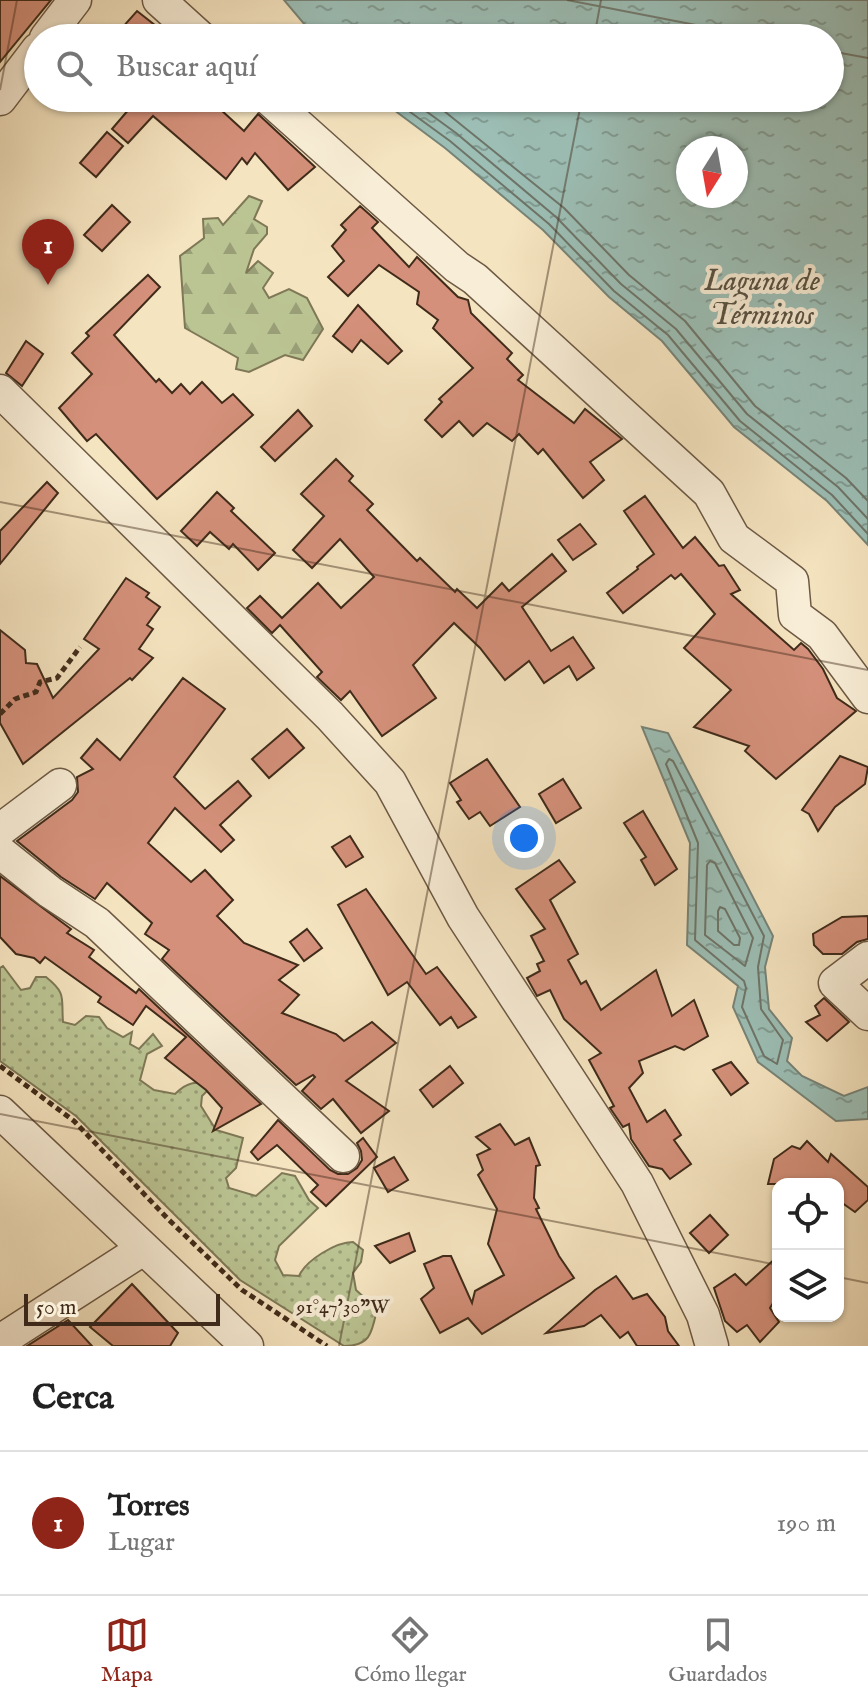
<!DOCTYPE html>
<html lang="es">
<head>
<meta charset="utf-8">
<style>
  :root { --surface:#fff; --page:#f6f6f6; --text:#222; --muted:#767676; --line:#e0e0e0; --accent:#8f2418 }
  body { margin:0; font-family:"IM FELL English",serif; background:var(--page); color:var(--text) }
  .controls { position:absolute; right:24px; bottom:24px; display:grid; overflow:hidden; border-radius:16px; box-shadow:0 2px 6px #0004 }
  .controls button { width:72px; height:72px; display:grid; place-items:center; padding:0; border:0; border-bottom:2px solid var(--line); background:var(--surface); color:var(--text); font:40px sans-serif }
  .compass { position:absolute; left:676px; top:136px; width:72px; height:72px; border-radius:50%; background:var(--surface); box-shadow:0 2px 6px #0004; rotate:191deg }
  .scale { position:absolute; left:24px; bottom:20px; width:196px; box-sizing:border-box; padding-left:8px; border:4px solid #402b1a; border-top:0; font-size:22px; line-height:28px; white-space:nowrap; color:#402b1a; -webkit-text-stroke:6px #f8edd6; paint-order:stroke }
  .you { position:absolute; left:524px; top:838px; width:28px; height:28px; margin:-20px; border:6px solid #fff; border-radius:50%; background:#1a73e8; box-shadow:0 0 0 12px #1a73e833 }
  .badge { display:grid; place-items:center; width:52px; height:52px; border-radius:50%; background:var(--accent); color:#fff; font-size:26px; font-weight:700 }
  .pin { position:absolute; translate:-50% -66px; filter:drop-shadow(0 2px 4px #0008) }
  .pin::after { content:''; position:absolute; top:42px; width:28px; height:24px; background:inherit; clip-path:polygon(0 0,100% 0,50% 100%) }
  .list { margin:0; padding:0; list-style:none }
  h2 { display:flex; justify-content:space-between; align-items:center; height:104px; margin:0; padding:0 32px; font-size:34px }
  h2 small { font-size:26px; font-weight:400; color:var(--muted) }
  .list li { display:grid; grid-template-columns:52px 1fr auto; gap:24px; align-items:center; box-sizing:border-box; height:144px; padding:0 32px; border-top:2px solid var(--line) }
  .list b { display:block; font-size:30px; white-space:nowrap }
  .list p { margin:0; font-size:26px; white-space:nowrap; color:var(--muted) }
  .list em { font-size:26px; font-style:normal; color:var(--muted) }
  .icon { flex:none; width:44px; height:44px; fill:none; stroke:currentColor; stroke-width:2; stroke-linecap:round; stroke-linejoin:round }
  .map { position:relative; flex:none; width:868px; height:1346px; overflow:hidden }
  .search { position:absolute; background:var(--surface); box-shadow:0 2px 6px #0004; left:24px; right:24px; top:24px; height:88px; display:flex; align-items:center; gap:20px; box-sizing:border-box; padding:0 28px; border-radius:44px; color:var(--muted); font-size:30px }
  .sheet { height:248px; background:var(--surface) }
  nav { display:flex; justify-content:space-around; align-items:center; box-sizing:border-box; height:112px; border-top:2px solid var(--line); background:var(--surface); font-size:22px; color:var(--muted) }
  nav a { display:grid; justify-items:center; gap:4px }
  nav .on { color:var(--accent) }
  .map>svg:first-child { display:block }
  .forest { fill:url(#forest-firs); stroke:#7e7856; stroke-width:2 }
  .park { fill:url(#park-dots); stroke:#7e7856; stroke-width:2 }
  .water { fill:url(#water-ripples); stroke:#778377; stroke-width:2; fill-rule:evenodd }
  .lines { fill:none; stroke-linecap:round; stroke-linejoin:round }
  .shore { stroke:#6e7468; stroke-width:2 }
  .building { fill:#d4907a; stroke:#402b1a; stroke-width:2 }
  .street-casing { stroke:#6d5944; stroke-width:35 }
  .path { stroke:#402b1a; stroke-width:5; stroke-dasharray:6 4; stroke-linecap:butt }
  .street { stroke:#f8edd6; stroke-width:32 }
  .ticks { fill:none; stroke:#402b1a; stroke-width:2; stroke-opacity:0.45 }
  .labels { text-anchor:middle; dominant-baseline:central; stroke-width:8; stroke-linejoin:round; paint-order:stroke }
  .water-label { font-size:30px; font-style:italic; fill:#575041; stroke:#f8edd6 }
  .ticks-label { font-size:20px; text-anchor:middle; fill:#402b1a; stroke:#f8edd6; stroke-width:8; stroke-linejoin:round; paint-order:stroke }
</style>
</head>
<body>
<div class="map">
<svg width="868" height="1346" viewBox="0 0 868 1346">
  <defs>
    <pattern id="forest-firs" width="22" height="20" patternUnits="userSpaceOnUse" patternTransform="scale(2)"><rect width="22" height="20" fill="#bbc493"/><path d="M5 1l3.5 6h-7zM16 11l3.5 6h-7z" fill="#999f77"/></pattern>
    <pattern id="park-dots" width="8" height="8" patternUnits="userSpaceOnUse" patternTransform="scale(2)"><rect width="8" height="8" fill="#bbc493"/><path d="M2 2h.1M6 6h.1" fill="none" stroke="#999f77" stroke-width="1.8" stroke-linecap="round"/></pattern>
    <pattern id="water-ripples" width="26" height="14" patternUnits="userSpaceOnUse" patternTransform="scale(2)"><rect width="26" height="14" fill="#9cbeb5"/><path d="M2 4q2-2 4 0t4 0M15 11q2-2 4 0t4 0" fill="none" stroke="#819b92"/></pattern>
  </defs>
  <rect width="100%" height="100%" fill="#f5e4c0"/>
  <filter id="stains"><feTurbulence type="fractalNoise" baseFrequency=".0025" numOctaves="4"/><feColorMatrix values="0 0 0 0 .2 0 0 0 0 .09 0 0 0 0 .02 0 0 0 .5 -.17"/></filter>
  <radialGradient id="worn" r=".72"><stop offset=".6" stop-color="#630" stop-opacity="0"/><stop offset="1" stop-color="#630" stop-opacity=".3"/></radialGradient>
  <polygon class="forest" points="249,196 262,201 254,219 267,227 267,234 254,249 246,273 258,261 273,273 263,288 269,298 289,289 307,298 323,329 303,360 285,355 249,372 236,369 238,358 185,328 180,256 204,238 203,219 218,218 223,225"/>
  <path class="park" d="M3,966L21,990L30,988L36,977H46C67,994 61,997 63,1022L75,1025L86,1016L99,1017L107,1028L123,1037L132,1032L130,1044L139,1049L153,1034L162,1046L147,1054L140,1080L154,1090L175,1094C187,1082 197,1080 212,1086L202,1096L201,1106L216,1130L243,1138L236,1168L226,1178L229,1188L256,1196L282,1173L295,1176L309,1200L318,1208L279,1246L275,1260L283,1275L299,1276C306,1260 336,1242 353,1242L363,1250L361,1262L353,1273L356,1290L377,1309C372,1332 371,1346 344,1346L240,1280L76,1116L0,1061V968Z"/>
  <g class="water">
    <path d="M284,0H868V545L827,501L734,427L662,341L609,297L543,230L445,148L378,98H830V38H316ZM688,148H736V196H688Z"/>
    <polygon points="642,727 668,733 773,936 765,967 769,1009 792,1038 787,1061 802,1076 844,1096 868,1087 868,1119 836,1121 758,1062 733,1007 738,986 687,945 690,843"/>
  </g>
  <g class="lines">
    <g class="shore">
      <polyline points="391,98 450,141 549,224 614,291 668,335 740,421 832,495 868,534"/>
      <polyline points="408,98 456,133 556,217 621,284 676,329 747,414 838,487 868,519"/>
      <polyline points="428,98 564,208 629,275 685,321 755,406 846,478 868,501"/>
      <polygon points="669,759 673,761 764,936 758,967 761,1009 783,1040 777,1064 764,1056 742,1007 746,988 744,981 695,940 698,843 666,764"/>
      <polygon points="710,861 715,863 753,938 745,966 705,935 707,865"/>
      <polygon points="720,907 725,909 740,938 739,945 734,945 718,931 718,911"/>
    </g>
  </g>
  <g class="building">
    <polygon points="0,0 51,0 0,62"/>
    <polygon points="137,11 156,26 147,38 113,38"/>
    <polygon points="133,98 208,98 244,131 258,114 315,167 288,190 255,153 247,164 242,158 226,179 153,116 128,143 112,129 136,101"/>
    <polygon points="107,132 123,146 96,177 80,163"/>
    <polygon points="112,205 130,222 102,251 84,235"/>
    <polygon points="360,206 378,222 372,228 409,267 417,257 458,297 468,300 471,313 512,353 507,359 523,375 518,380 574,423 585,409 622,439 590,462 604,480 583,498 543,449 538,454 519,434 512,441 487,423 473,436 459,421 442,437 425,420 442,402 439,399 473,368 433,328 438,320 417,304 419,292 379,265 348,296 328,277 344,261 332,246 346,230 341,225"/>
    <polygon points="148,275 160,287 114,335 156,382 159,379 172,393 181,384 190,394 202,382 222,403 233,394 253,415 157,499 96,434 87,441 59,408 92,374 72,353 89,336 86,333"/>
    <polygon points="358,305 402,351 388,364 361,340 352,352 333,336"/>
    <polygon points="26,341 43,354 22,386 6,373"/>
    <polygon points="298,410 312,426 275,461 261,447"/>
    <polygon points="336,459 353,476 349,481 373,504 367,510 417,561 420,558 455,592 457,589 477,608 502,583 509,591 552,554 566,571 522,607 551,651 573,637 594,668 577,680 569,666 544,683 529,661 505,680 480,648 454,623 413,665 436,698 382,736 350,691 341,700 317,677 322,672 280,625 272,633 247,608 260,596 282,618 318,583 341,608 374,577 340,539 312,568 293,550 324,516 301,494"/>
    <polygon points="47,482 58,493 0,564 0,531"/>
    <polygon points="217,492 234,508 231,511 275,553 258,570 233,544 229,549 210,532 197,546 181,531"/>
    <polygon points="645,496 683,548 695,537 719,566 724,565 740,590 731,594 794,650 801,643 808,649 823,669 837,698 856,711 776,779 745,751 749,746 694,727 731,690 684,648 715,614 681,574 675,579 671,575 623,613 607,593 638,569 637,567 654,554 624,511"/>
    <polygon points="580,524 596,544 573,560 558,540"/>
    <polygon points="126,578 149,593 146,597 160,607 147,625 153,629 139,649 153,658 132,680 130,678 23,764 0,723 0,630 25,650 26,663 37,664 53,698 99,649 84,639"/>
    <polygon points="183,678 225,709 174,777 205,809 238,781 251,796 220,825 234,840 221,852 175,808 148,843 191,882 205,870 233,900 217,916 244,943 298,965 279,980 299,995 282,1013 336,1034 344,1041 372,1022 396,1043 346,1081 389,1111 361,1133 333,1099 321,1109 302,1091 315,1077 313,1075 296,1085 162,959 169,950 145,934 152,923 107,883 95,899 61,877 17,841 72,800 78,792 77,777 93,769 81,758 97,739 120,760"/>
    <polygon points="287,729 304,748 269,778 252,759"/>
    <polygon points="840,756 868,767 865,784 835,807 818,831 809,814 802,810"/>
    <polygon points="487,759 520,807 490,826 480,812 469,819 457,802 461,800 450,783"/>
    <polygon points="563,779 581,808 556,823 539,794"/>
    <polygon points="643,811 677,869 655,885 641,860 646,857 624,823"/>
    <polygon points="350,836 363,857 346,867 332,847"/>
    <polygon points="559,860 575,882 550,900 578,954 568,960 581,984 586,981 601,1010 656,970 672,1016 694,1000 708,1036 684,1050 675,1046 639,1061 643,1073 629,1088 647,1122 665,1110 681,1135 674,1140 691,1164 670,1179 662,1169 649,1166 631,1139 629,1124 623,1127 610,1108 614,1106 589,1060 601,1053 564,1019 550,990 537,996 527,978 540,971 537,964 544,961 531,936 545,929 516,889"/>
    <polygon points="0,876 71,929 67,933 94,950 89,957 136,993 139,989 261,1104 213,1131 222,1108 206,1090 165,1058 186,1037 146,1006 133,1025 98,1002 101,997 45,957 40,963 34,958 16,954 0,937"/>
    <polygon points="366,889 426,974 437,967 476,1017 458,1028 451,1017 440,1025 407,982 388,995 338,905"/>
    <polygon points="868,916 868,939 857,942 842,954 823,954 814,945 813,934 842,917"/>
    <polygon points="307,929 322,948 304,961 290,942"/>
    <polygon points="824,998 849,1022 827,1041 806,1022 820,1015 815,1006"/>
    <polygon points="731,1062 748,1083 731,1095 713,1070"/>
    <polygon points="450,1066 463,1083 433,1107 420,1090"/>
    <polygon points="278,1120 330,1170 338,1174 348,1174 357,1168 362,1160 361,1151 357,1143 363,1138 377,1157 326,1206 311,1192 318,1185 277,1145 258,1160 251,1152"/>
    <polygon points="500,1124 515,1145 529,1138 540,1165 536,1166 534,1198 539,1208 536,1209 559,1256 574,1278 482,1334 468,1318 440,1333 421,1299 434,1288 424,1264 443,1256 451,1256 472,1303 475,1291 504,1275 488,1244 497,1209 478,1175 483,1170 477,1155 490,1149 476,1137"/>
    <polygon points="807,1141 828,1162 831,1154 868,1187 868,1200 855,1212 838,1200 838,1184 768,1184 774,1159 792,1146 800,1149"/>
    <polygon points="394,1157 408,1180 388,1192 374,1168"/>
    <polygon points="710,1215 728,1235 709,1253 690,1233"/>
    <polygon points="409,1233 415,1251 390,1263 375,1246"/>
    <polygon points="778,1256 778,1295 770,1308 779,1322 760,1342 747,1325 737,1332 725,1321 714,1288 735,1274 746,1285"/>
    <polygon points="616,1276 633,1299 647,1294 665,1317 668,1331 679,1346 637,1346 628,1332 620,1338 601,1315 584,1326 546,1333 595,1290"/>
    <polygon points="132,1284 178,1333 170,1346 113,1346 90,1327"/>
    <polygon points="68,1320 92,1346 27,1346"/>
  </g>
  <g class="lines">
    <defs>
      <g id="street">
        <polyline points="159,0 201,38"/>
        <polyline points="46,38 75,0"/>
        <polyline points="268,98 457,267 475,279 709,493 734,538 792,581 795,615 822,635 868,697"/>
        <polyline points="0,99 38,49"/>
        <polyline points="0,391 330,716 390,782 463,917 637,1183 703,1315 712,1346"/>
        <polyline points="0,830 60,785"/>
        <polyline points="0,852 50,892 97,923 343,1156"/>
        <polyline points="868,958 835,983 868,1014"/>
        <polyline points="0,1112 247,1346"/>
        <polyline points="0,1341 143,1249"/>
      </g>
    </defs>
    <use href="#street" class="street-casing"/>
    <g class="path">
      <polyline points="0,714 15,699 36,692 40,682 57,678 80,647"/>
      <polyline points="0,1066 74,1121 169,1220 242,1290 327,1346"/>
    </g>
    <use href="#street" class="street"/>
  </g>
  <path class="ticks" d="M567,0L763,38M594,38L601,0M830,51L868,58M0,90L17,0M0,502L868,670M0,1114L778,1265M838,1277L868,1283M339,1346L582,98"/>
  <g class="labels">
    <g class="water-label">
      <text x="762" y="282">Laguna de<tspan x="762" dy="34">Términos</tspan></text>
    </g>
  </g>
  <g class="ticks-label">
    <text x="343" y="1313">91°47'30"W</text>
  </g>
  <rect width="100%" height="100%" filter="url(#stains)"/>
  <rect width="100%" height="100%" fill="url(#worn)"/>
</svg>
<div class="controls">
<button><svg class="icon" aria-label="locate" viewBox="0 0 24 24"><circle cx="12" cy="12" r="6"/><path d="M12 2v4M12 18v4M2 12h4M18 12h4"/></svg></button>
<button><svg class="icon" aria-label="layers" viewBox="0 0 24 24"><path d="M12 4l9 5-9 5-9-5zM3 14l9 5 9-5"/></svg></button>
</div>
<svg class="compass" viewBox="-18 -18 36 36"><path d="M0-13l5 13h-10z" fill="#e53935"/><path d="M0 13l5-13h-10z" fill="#767676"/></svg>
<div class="scale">50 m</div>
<div class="you"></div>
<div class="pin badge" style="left:48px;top:285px">1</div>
<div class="search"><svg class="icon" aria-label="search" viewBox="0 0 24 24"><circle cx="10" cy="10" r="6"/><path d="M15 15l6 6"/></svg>Buscar aquí</div>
</div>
<section class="sheet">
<h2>Cerca<small></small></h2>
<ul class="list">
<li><span class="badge">1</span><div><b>Torres</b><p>Lugar</p></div><em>190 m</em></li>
</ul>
</section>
<nav>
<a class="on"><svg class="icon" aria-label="map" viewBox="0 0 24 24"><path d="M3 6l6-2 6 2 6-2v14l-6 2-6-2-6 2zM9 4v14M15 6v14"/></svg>Mapa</a>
<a><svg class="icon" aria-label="directions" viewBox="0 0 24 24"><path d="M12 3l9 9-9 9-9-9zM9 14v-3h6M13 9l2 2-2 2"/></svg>Cómo llegar</a>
<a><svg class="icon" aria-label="saved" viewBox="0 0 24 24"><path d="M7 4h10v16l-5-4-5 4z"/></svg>Guardados</a>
</nav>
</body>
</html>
